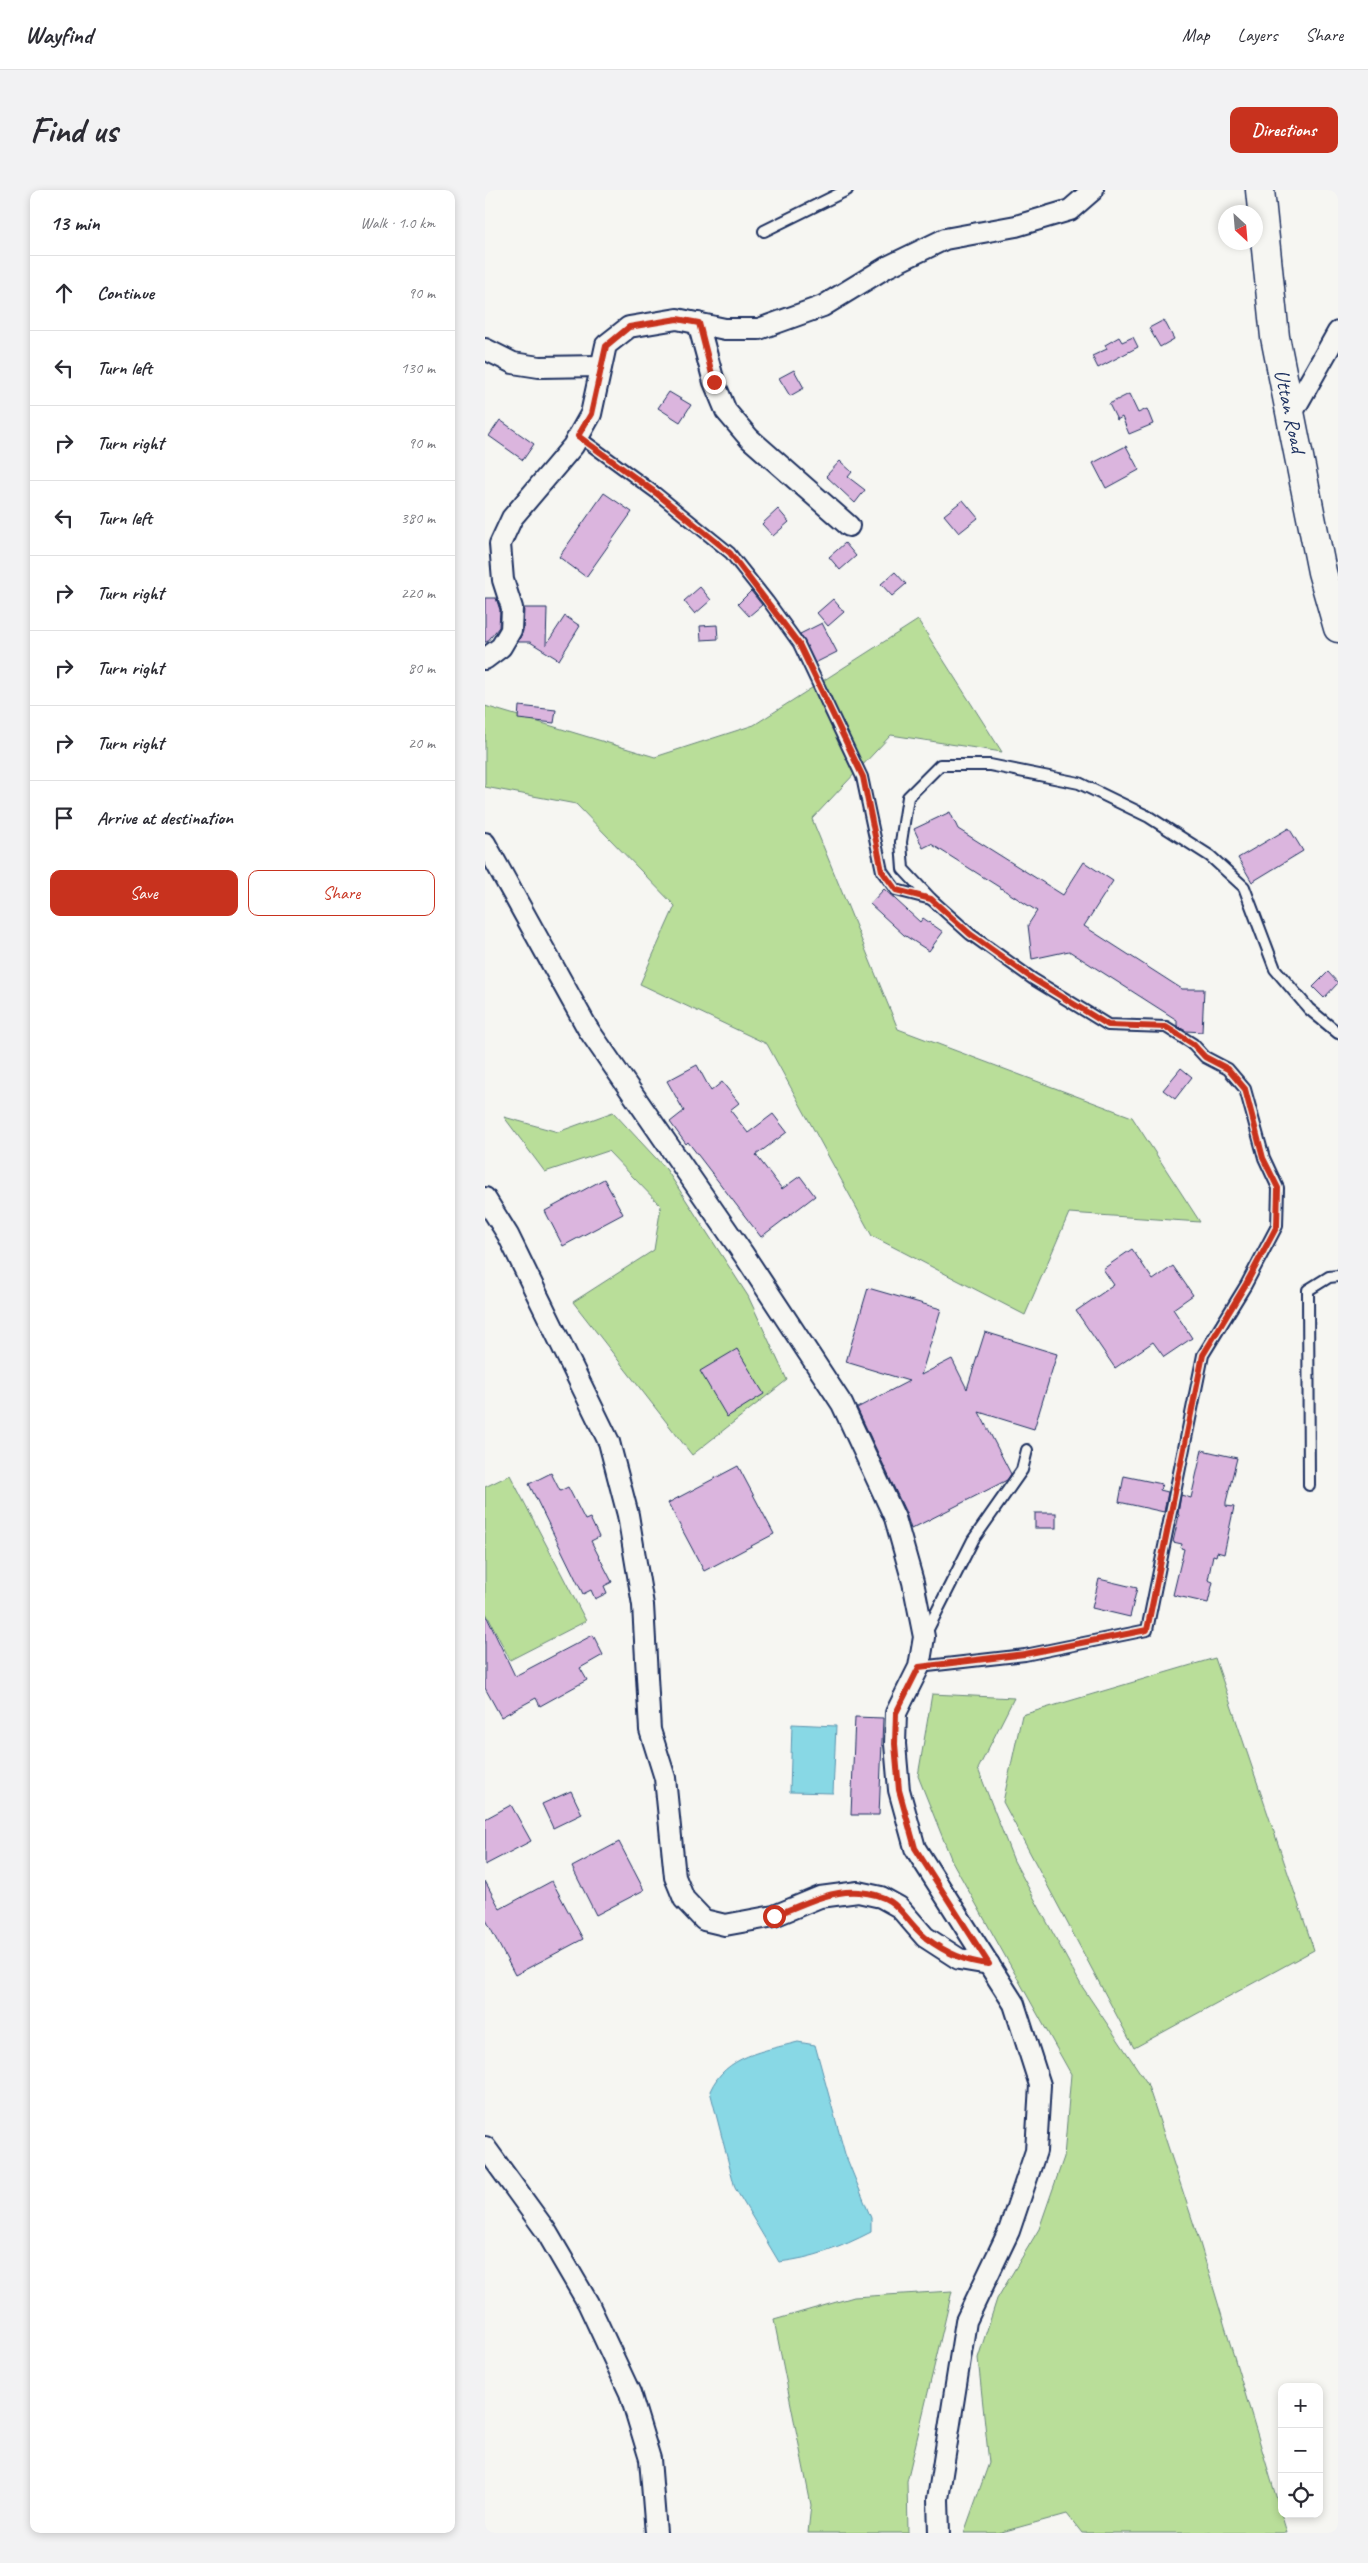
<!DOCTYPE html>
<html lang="en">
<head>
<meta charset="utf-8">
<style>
  :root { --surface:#fff; --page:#f2f2f3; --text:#2b2b33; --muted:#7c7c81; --line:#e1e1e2; --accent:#c8321e }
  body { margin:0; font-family:Caveat,sans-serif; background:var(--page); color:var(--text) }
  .controls { position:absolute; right:15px; bottom:15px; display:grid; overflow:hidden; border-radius:10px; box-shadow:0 2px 8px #0003 }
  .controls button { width:45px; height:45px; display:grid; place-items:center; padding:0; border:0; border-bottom:1px solid var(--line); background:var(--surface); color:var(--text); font:25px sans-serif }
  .compass { position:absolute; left:733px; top:15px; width:45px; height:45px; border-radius:50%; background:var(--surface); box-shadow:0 2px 8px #0003; rotate:154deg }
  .stop { position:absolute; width:15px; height:15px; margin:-11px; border:4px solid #c8321e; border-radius:50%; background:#fff }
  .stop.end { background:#c8321e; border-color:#fff; box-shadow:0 1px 5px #0008 }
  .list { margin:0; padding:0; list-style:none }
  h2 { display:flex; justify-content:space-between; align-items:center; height:65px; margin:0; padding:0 20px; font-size:21px }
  h2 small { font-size:16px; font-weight:400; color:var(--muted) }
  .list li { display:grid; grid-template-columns:32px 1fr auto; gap:15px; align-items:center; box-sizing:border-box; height:75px; padding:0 20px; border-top:1px solid var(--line) }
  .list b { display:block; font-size:19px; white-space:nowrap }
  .list em { font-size:16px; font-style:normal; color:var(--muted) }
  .actions { display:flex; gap:10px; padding:15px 20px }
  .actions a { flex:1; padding:11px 0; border:1px solid var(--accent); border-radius:10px; text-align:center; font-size:18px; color:var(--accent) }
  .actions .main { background:var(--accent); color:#fff }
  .icon { flex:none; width:28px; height:28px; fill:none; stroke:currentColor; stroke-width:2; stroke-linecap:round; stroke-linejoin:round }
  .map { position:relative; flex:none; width:853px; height:2343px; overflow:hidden; border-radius:10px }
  header { display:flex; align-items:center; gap:30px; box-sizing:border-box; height:70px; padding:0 25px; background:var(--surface); border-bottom:1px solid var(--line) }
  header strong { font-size:24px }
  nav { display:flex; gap:28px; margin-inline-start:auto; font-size:18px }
  .intro { display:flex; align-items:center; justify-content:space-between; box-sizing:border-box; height:120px; padding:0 30px }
  h1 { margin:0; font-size:35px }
  .button { padding:12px 22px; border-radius:10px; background:var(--accent); color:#fff; font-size:18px; font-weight:700 }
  main { display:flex; gap:30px; padding:0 30px }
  aside { flex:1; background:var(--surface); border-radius:10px; box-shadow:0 2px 8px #0003 }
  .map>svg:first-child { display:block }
  .green { fill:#b9de99; stroke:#6a867c }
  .water { fill:#88d8e5; stroke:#5c94af }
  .building { fill:#dbb5de; stroke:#1b2f5e }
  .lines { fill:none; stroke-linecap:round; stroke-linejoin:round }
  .lane-casing { stroke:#1b2f5e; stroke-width:14 }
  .street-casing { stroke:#1b2f5e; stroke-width:24 }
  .secondary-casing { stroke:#1b2f5e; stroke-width:31 }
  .lane { stroke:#f6f6f2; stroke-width:10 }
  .street { stroke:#f6f6f2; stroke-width:20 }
  .secondary { stroke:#f6f6f2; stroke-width:28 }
  .route { stroke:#c8321e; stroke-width:6 }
  .labels { text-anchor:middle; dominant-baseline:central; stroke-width:4.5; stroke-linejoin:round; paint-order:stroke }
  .street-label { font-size:21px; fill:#1b2f5e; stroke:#f6f6f2 }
</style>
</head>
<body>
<header>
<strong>Wayfind</strong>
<nav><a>Map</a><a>Layers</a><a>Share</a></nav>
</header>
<div class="intro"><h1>Find us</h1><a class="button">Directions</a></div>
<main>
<aside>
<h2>13 min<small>Walk · 1.0 km</small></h2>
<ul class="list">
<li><svg class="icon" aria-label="ahead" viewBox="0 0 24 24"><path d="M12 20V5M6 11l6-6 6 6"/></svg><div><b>Continue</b></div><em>90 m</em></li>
<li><svg class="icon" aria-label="left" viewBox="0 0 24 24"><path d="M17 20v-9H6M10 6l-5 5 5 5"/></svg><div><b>Turn left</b></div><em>130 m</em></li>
<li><svg class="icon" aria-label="right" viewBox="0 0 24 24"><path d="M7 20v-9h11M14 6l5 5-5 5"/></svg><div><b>Turn right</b></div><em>90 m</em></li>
<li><svg class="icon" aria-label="left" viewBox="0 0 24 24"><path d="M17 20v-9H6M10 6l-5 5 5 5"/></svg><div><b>Turn left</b></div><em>380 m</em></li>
<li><svg class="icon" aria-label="right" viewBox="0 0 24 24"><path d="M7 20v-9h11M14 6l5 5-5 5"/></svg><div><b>Turn right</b></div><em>220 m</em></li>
<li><svg class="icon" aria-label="right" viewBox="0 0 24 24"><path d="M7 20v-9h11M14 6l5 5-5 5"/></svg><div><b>Turn right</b></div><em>80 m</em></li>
<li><svg class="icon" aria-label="right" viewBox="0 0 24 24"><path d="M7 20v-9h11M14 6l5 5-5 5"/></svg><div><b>Turn right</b></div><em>20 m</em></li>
<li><svg class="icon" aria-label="arrive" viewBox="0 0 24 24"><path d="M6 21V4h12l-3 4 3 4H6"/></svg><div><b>Arrive at destination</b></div></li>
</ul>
<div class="actions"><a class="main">Save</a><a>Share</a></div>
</aside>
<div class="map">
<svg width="853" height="2343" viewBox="0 0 853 2343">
  <rect width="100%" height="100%" fill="#f6f6f2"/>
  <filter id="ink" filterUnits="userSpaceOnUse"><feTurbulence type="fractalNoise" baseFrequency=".02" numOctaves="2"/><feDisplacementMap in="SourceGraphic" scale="10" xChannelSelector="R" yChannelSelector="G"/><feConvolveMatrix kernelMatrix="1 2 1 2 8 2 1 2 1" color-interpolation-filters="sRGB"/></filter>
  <g filter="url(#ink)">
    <g class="green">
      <polygon points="433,430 517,562 406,545 327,629 413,839 647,927 715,1032 584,1023 540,1125 387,1046 282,854 155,794 190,716 91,614 0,597 0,516 170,567 269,535"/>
      <polygon points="128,922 181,979 263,1106 302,1190 207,1265 88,1112 169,1060 176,1016 123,961 60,982 19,927 73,942"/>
      <polygon points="25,1285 101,1431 25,1470 0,1421 0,1297"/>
      <polygon points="730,1468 829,1760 649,1858 518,1612 537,1525"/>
      <polygon points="447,1504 529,1508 493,1579 529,1671 596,1795 662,1893 714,2050 802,2343 597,2343 582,2324 513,2343 479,2343 504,2273 493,2168 512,2109 554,2039 579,1967 586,1884 467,1671 433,1586"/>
      <polygon points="467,2101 422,2291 423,2343 323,2343 326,2315 289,2130 369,2107"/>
    </g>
    <g class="water">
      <polygon points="307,1534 351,1536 348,1603 305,1602"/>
      <path d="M313,1852L330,1855L360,1964L386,2028V2042C355,2058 328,2068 294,2072L250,1998L225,1901C241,1865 279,1861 313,1852Z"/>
    </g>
    <g class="building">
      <polygon points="679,130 689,149 675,157 664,138"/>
      <polygon points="634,147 637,152 648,147 653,157 613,178 607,166 622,159 620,155"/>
      <polygon points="309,180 319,198 305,206 294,188"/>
      <polygon points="184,202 206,215 195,232 173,218"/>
      <polygon points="644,204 653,223 662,219 668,234 644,244 637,227 632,230 624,214"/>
      <polygon points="15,230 49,254 38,270 4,246"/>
      <polygon points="641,256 654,280 621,298 608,273"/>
      <polygon points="355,271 367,282 363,287 380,300 370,313 341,286"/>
      <polygon points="119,303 147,322 101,387 74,367"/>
      <polygon points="478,310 493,328 474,343 459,325"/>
      <polygon points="293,319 304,332 288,346 277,334"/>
      <polygon points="360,353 371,366 355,380 344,367"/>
      <polygon points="410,382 421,394 407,406 396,394"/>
      <polygon points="215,397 226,410 210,424 199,411"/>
      <polygon points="266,401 277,415 264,426 253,414"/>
      <polygon points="0,408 11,408 15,420 14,437 2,452 0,452"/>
      <polygon points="348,409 359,422 343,436 332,423"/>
      <polygon points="39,418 62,418 61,455 80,426 95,436 74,470 45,452 33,452 38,441"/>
      <polygon points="337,433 352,462 330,473 315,444"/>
      <polygon points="232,435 233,449 216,450 215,436"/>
      <polygon points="34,516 71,520 69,533 33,529"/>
      <polygon points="465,622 473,639 578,705 599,672 628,691 599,736 697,799 719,799 717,842 701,841 692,836 692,830 584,761 547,769 543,735 552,721 446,654 438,658 429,639"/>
      <polygon points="804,638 818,661 767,692 753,668"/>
      <polygon points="399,699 435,732 438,728 458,742 444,761 419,745 385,714"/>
      <polygon points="843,782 853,793 839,808 828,797"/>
      <polygon points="212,875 226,901 237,892 254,913 245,920 263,943 288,924 302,942 271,965 297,999 315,986 330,1006 276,1047 203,952 201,954 185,932 199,921 182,891"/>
      <polygon points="696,878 707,887 690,909 678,900"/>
      <polygon points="119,989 138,1024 78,1056 60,1021"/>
      <polygon points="647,1059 668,1090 688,1076 708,1105 688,1119 707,1148 679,1167 668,1152 630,1178 591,1121 629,1095 618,1079"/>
      <polygon points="383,1098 456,1119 436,1185 467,1169 482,1199 500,1142 572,1164 549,1239 494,1222 526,1284 522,1290 426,1339 421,1323 372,1218 424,1191 361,1172"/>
      <polygon points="252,1159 279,1204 242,1227 215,1181"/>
      <polygon points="717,1260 752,1268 741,1312 741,1316 749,1317 739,1364 732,1362 731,1366 728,1365 723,1390 728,1392 723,1413 688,1405 699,1359 696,1358 697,1354 688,1352 694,1325 693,1324 696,1305 706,1308"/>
      <polygon points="253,1276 289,1344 219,1381 183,1313"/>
      <polygon points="66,1283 75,1301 83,1297 100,1330 105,1328 114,1347 106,1351 127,1392 119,1396 122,1403 110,1409 106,1400 98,1404 44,1294"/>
      <polygon points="639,1286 677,1294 675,1300 683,1302 679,1322 634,1312"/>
      <rect x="550" y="1323" width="21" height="15"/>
      <polygon points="614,1389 652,1398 645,1427 607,1418"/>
      <polygon points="0,1423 30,1486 108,1445 118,1465 95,1478 102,1490 55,1516 51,1508 16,1527 0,1498"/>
      <polygon points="370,1527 398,1528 394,1625 366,1625"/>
      <polygon points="86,1601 97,1624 68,1638 57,1614"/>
      <polygon points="26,1615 46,1651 0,1675 0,1629"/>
      <polygon points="134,1652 159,1700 111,1725 87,1677"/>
      <polygon points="0,1691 15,1719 67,1691 98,1749 30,1785 0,1728"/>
    </g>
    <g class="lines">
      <defs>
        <g id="lane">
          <polyline points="279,41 362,0"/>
          <polyline points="93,246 171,303 245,363 283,411 314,454 377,587 397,681 411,700 446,709"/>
          <polyline points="824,1295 823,1100 844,1087 853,1086"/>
          <polyline points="440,1445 488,1350 537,1280 542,1260"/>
          <polyline points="434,1477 540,1465 662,1440 718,1165 761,1095 792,1036 793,998 779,968 760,899 743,879 720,867 708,854 681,837 623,835 548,789 485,744 446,709 418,679 416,652 423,607 455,575 505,575 594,593 664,627 725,666 759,697 790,779 824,819 853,843"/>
        </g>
        <g id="street">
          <polyline points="213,133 229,192 241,221 264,248 364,336"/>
          <polyline points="0,159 28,173 54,177 116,176"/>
          <polyline points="806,225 853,142"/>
          <polyline points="0,469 16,457 26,440 27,418 18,390 15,354 27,328 88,256 106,224 121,155 144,137 192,129 240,139 274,139 338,116 402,77 460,49 531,36 585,20 608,0"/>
          <polyline points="0,653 103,839 259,1065 357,1214 410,1328 428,1392 439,1447 434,1477 411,1523 410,1554 414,1600 430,1658 529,1814 555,1895 551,1961 524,2041 481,2131 453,2309 454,2343"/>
          <polyline points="0,1008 23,1045 124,1252 143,1325 158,1415 165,1540 180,1588 190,1687 199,1709 219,1730 240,1735 289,1726 335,1707 373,1702 396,1707 414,1717 440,1747 474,1769 504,1774"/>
          <polyline points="0,1957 61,2041 103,2113 145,2203 165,2269 171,2343"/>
        </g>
        <polyline id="secondary" points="775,0 790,147 837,382 853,438"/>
      </defs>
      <use href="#lane" class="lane-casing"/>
      <use href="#street" class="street-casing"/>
      <use href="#secondary" class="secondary-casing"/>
      <use href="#lane" class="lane"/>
      <use href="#street" class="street"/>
      <use href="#secondary" class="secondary"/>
    </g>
  </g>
  <g class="lines" filter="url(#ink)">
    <path class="route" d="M229,192L214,133L192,129L144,137L121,156L106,224L93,246L171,303L245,363L314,454L378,587L397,681L411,700L446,709L485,744L548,789L623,835L681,837L708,854L720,867L743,879L760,899L778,968L793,998L792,1036L761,1094L718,1165L662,1440L540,1464L434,1477L411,1523L410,1554L414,1600L430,1658L504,1774C480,1772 461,1763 441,1748C415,1727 417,1706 374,1702C346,1699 314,1716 289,1726"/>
  </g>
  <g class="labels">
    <g class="street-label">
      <text transform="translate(805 221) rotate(78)">Uttan Road</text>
    </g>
  </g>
</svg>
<div class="controls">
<button>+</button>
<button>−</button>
<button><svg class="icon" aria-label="locate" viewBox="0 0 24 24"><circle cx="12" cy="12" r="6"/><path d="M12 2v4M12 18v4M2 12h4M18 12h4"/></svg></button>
</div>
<svg class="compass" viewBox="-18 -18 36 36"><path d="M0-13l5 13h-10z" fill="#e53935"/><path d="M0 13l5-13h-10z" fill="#7c7c81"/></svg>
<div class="stop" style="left:289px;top:1726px"></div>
<div class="stop end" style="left:229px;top:192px"></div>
</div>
</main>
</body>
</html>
